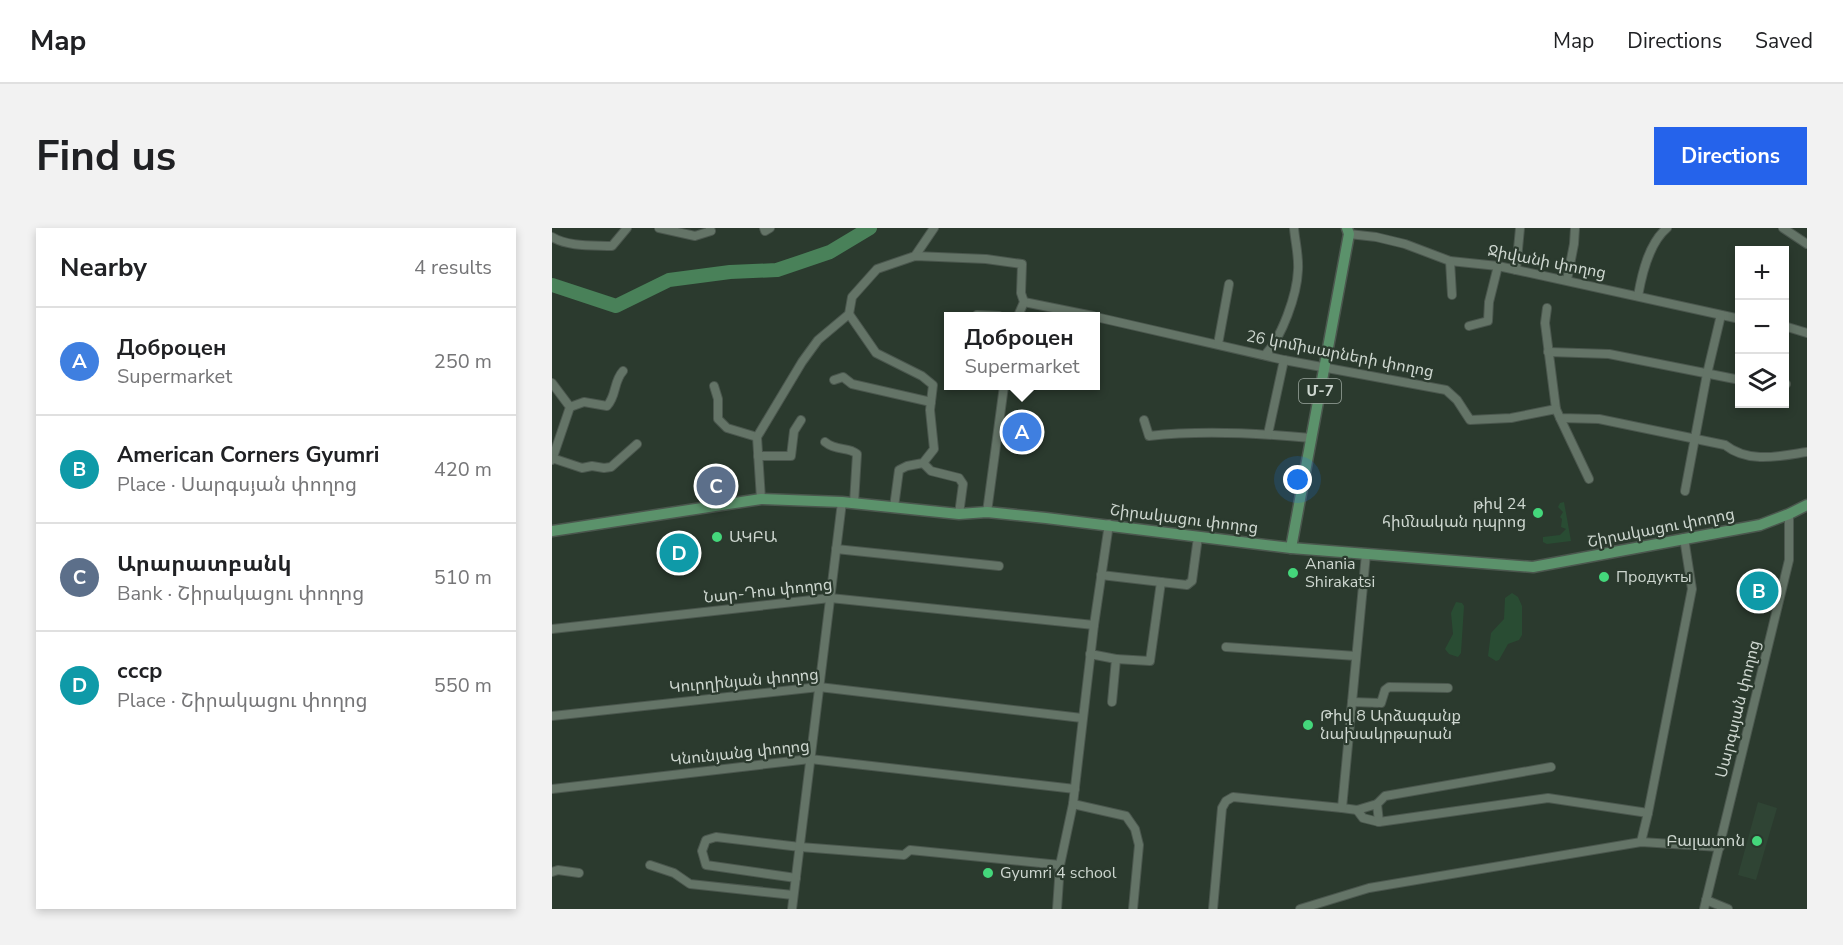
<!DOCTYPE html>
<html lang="en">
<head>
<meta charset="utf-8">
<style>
  :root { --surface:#fff; --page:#f2f2f2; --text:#202124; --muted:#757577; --line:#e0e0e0; --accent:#2563eb }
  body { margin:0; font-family:"Nunito Sans","Noto Sans Armenian",sans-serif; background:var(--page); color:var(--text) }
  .controls { position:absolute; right:18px; top:18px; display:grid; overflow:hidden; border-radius:0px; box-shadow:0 3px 9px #0003 }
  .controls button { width:54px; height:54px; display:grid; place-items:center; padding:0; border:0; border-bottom:2px solid var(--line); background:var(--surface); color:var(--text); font:30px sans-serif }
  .you { position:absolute; left:746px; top:252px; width:21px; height:21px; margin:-15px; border:4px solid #fff; border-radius:50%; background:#1a73e8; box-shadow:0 0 0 9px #1a73e833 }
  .badge { display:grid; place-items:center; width:39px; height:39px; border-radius:50%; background:var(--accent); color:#fff; font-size:20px; font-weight:700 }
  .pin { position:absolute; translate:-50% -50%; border:3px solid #fff; box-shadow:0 2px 6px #0006 }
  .popup { position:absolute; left:392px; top:84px; width:156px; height:78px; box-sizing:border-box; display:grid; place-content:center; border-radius:0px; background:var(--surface); filter:drop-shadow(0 2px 4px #0005); font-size:20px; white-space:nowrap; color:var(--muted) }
  .popup b { font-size:22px; color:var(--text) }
  .popup::after { content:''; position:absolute; left:50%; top:100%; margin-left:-12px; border:12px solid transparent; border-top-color:var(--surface) }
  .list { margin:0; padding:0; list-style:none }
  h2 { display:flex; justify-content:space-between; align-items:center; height:78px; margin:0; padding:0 24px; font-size:26px }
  h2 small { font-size:20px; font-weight:400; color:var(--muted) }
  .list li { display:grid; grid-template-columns:39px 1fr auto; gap:18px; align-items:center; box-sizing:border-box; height:108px; padding:0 24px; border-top:2px solid var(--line) }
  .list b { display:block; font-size:22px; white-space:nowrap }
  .list p { margin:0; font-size:20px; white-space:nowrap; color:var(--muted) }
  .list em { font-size:20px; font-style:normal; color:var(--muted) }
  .icon { flex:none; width:33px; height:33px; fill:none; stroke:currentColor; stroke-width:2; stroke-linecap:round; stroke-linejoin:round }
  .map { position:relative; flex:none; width:1255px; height:681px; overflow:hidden; border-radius:0px }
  header { display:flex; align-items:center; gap:36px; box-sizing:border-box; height:84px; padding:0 30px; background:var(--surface); border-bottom:2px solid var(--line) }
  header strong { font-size:28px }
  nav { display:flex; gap:33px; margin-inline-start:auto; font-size:21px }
  .intro { display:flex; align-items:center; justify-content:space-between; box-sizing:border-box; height:144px; padding:0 36px }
  h1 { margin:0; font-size:42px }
  .button { padding:15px 27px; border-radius:0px; background:var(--accent); color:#fff; font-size:21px; font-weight:700 }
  main { display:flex; gap:36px; padding:0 36px }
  aside { flex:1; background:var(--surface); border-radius:0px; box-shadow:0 3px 9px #0003 }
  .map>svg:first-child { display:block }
  .built { fill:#2f4434 }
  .green { fill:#294c33 }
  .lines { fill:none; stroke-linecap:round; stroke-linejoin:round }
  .river { stroke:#498159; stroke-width:14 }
  .minor-casing { stroke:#4b574e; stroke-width:10 }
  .major-casing { stroke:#4b574e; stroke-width:13 }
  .minor { stroke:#647467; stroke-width:8 }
  .major { stroke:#5b926b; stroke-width:10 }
  .poi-dot { fill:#44d77b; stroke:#2b3a2e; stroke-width:2 }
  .labels { text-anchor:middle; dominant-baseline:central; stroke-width:4.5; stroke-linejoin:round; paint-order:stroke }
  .shield { fill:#2b3a2e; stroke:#9ca79f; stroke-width:1.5 }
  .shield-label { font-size:15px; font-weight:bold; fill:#cdd6cf }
  .street-label { font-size:16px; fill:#cdd6cf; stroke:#2b3a2e }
  .poi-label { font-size:16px; fill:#cdd6cf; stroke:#2b3a2e; text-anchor:start }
</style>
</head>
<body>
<header>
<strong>Map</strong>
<nav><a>Map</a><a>Directions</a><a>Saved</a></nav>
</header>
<div class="intro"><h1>Find us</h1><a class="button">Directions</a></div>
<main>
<aside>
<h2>Nearby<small>4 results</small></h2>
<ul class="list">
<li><span class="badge" style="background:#3f7fe0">A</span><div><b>Доброцен</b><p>Supermarket</p></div><em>250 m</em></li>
<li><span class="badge" style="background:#0f9aa8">B</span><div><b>American Corners Gyumri</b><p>Place · Սարգսյան փողոց</p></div><em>420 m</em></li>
<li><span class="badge" style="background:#5c6f8a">C</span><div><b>Արարատբանկ</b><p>Bank · Շիրակացու փողոց</p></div><em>510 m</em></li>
<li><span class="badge" style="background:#0f9aa8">D</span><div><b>ссср</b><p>Place · Շիրակացու փողոց</p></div><em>550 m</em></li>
</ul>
</aside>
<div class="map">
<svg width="1255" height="681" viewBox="0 0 1255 681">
  <rect width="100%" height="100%" fill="#2b3a2e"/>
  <polygon class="built" points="1206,574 1225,580 1204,652 1186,647"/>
  <g class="green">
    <polygon points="1012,274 1019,313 995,316 991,314 991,309 1008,307 1014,301 1009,299 1010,291 1008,289 1011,284 1006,279 1008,275"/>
    <polygon points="960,365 966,369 970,378 970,407 967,412 956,416 947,432 944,433 936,428 939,405 952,391 953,370"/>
    <polygon points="904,374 910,375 912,378 909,425 906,429 897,426 893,421 901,406 899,385"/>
  </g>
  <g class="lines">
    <polyline class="river" points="0,57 64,78 117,52 178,44 225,42 278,24 318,0"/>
    <defs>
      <g id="minor">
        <polyline points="107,0 143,8 159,3 158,0"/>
        <polyline points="212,0 213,3 218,0"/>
        <polyline points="1231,0 1255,16"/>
        <polyline points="797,6 824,9 853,16 898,33 946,38 1188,91"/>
        <path d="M0,9C16,19 42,17 60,18L75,0"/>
        <polyline points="363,28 382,0"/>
        <polyline points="898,33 900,67"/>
        <polyline points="964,42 968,0"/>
        <polyline points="1015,52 1022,16 1023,0"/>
        <path d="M1086,68C1090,45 1097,15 1115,0"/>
        <polyline points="472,74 541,88"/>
        <polyline points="995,80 993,95 1004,181"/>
        <polyline points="297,86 324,125 370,148 381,157 378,182 382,221 371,235 355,238 347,242 342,279"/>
        <polyline points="425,87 447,88"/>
        <path d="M544,89L732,132L894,162L905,172L918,192L959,190L1004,181L1008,190L1047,191L1173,217C1197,236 1228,228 1255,224"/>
        <polyline points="917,98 936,93 937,74 946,38"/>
        <polyline points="1232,98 1255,105"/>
        <polyline points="666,116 677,56"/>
        <polyline points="996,124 1057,126 1188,152"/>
        <path d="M713,127C730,109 745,67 746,42C747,28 743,13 742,0"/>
        <polyline points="282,152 291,149 300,156 379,174"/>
        <polyline points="0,155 18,179 0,232"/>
        <polyline points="1232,156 1234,156"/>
        <polyline points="162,158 166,171 166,191 175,200 205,209"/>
        <path d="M18,179L32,174L55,178C65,167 61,154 71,143"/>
        <polyline points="1008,190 1037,251"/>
        <path d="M592,192L597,208C650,202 706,205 759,210"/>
        <polyline points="716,206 732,132"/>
        <path d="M273,214C285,224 296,218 305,226L302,275"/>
        <polyline points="206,228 239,228 242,203 249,192"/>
        <polyline points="0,230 30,240 40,238 52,240 59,239 85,216"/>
        <polyline points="371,235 379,243 407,250 411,256 407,286"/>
        <polyline points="1133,263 1155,146 1169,87"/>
        <polyline points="209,271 205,209 250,134 266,112 297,86 300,69 325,41 363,28 434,31 470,36 469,65 472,74 466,88"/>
        <polyline points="435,284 452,158"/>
        <polyline points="284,321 447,338"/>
        <polyline points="549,347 609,354"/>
        <polyline points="0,401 278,370 542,397"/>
        <polyline points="674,419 804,428"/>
        <polyline points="538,426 564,431 560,474"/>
        <polyline points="564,431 598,433 609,354 635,357 640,353 646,309"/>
        <polyline points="800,474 829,475 833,462 837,459 896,460"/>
        <polyline points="0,488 267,459 530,490"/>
        <polyline points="0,561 258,531 523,561"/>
        <polyline points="521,576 574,588 583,601 587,617 581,681"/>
        <polyline points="790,580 805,582 825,576"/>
        <polyline points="805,582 811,590 827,594 996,570 1096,585"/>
        <polyline points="827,594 825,576 833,568 999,539"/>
        <polyline points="1089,614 1096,585 1140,361 1132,310"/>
        <polyline points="98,637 122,645 138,656 241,667"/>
        <polyline points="0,644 6,642 27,645"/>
        <polyline points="244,650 154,637 150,623 154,612 164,609 248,619 352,627 358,622 508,637"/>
        <polyline points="1154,672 1176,681"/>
        <polyline points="240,681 290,274"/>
        <polyline points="505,681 508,637 521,576 542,397 557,296"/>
        <polyline points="661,681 670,580 674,573 681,569 790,580 814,326"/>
        <polyline points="748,681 817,660 1089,614 1168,619"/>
        <polyline points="1152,681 1237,332 1237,286"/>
      </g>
      <g id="major">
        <polyline points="0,303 209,271 290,274 407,286 435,284 494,290 739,320 981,339 1208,297 1237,286 1255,277"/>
        <polyline points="739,320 797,6 795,0"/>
      </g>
    </defs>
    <use href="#minor" class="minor-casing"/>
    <use href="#major" class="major-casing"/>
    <use href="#minor" class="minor"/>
    <use href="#major" class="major"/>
  </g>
  <g class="poi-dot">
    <circle cx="986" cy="285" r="6"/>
    <circle cx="165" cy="309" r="6"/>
    <circle cx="741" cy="345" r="6"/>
    <circle cx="1052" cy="349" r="6"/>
    <circle cx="756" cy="497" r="6"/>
    <circle cx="1205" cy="613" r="6"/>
    <circle cx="436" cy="645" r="6"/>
  </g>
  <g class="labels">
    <rect class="shield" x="747" y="151" width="42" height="24" rx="4.5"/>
    <g class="shield-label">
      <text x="768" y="163">Մ-7</text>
    </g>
    <g class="street-label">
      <text transform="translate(995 34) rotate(11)">Ջիվանի փողոց</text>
      <text transform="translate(788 126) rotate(11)">26 կոմիսարների փողոց</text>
      <text transform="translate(632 291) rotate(7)">Շիրակացու փողոց</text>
      <text transform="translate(1109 300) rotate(-11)">Շիրակացու փողոց</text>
      <text transform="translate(216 363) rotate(-6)">Նար-Դոս փողոց</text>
      <text transform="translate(192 453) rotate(-5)">Կուրղինյան փողոց</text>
      <text transform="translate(1186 481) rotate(-76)">Սարգսյան փողոց</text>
      <text transform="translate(188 525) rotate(-6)">Կնունյանց փողոց</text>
    </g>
    <g class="poi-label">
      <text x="974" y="276" text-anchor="end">թիվ 24<tspan x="974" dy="18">հիմնական դպրոց</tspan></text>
      <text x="177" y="309">ԱԿԲԱ</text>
      <text x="753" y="336">Anania<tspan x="753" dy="18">Shirakatsi</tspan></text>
      <text x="1064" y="349">Продукты</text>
      <text x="768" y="488">Թիվ 8 Արձագանք<tspan x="768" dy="18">նախակրթարան</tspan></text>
      <text x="1193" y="613" text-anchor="end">Բալատոն</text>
      <text x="448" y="645">Gyumri 4 school</text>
    </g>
  </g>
</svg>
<div class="controls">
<button>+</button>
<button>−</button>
<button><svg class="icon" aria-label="layers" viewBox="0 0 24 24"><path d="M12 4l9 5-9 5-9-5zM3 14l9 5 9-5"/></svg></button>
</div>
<div class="you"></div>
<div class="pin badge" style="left:470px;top:204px;background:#3f7fe0">A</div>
<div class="popup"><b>Доброцен</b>Supermarket</div>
<div class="pin badge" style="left:1207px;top:363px;background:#0f9aa8">B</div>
<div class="pin badge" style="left:164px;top:258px;background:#5c6f8a">C</div>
<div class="pin badge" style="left:127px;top:325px;background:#0f9aa8">D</div>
</div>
</main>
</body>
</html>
